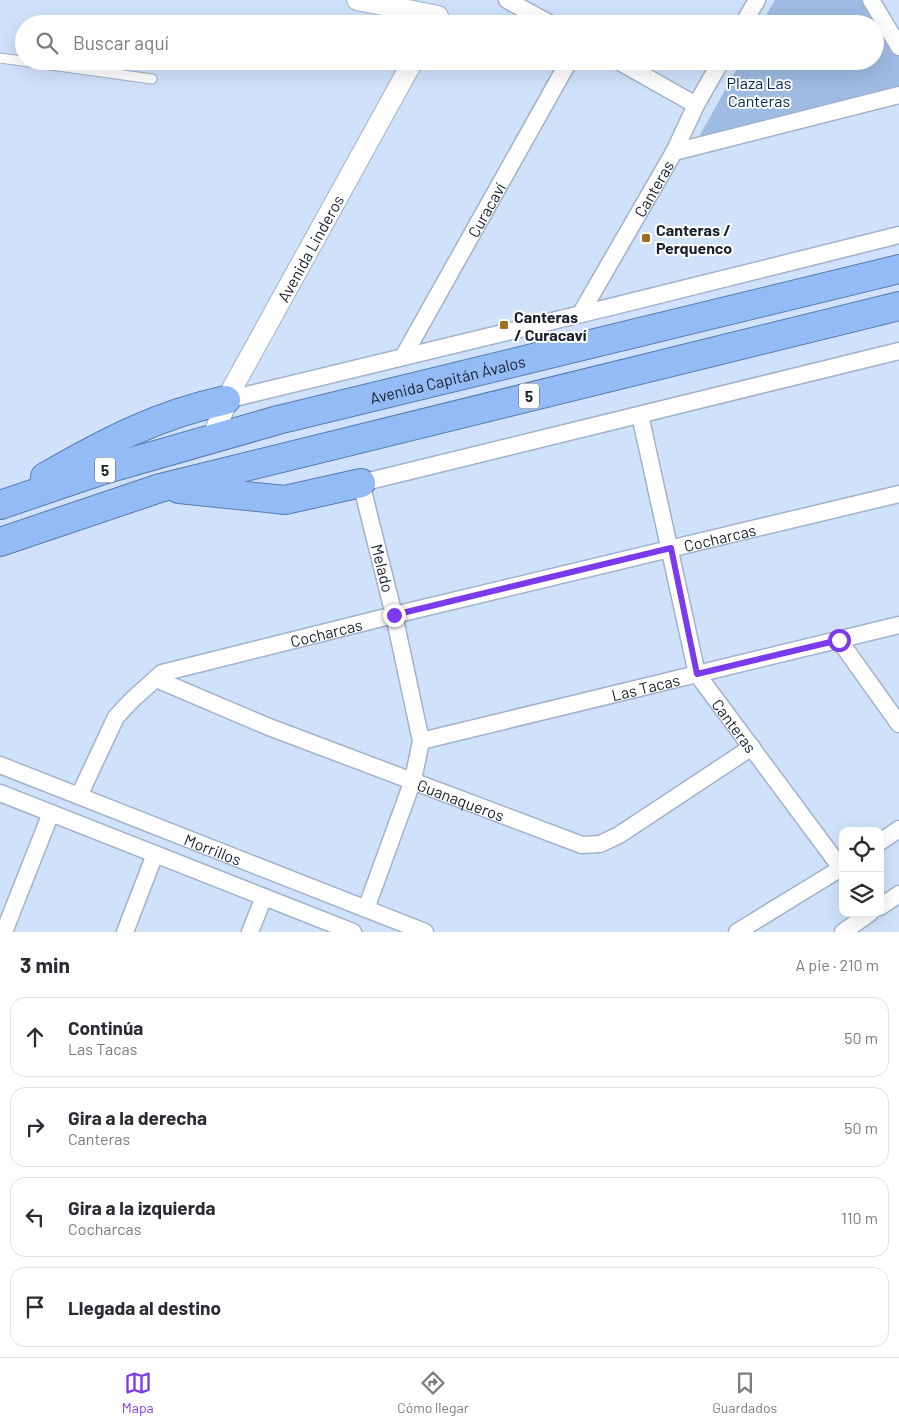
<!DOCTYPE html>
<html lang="es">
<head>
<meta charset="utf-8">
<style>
  :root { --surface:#fff; --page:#f2f2f3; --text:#2b2b33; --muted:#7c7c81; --line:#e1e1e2; --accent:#7c3aed }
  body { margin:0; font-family:Barlow,sans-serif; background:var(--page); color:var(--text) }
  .controls { position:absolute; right:15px; bottom:15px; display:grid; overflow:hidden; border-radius:10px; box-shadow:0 5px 20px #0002 }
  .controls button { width:45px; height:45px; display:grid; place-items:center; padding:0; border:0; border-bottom:1px solid var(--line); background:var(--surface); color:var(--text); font:25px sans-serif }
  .stop { position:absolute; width:15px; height:15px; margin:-11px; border:4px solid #7c3aed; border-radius:50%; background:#fff }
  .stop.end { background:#7c3aed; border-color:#fff; box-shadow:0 1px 5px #0008 }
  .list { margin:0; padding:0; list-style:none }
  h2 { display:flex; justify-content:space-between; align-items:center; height:65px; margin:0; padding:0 20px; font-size:21px }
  h2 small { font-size:16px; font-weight:400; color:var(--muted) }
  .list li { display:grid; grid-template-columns:32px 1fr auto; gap:15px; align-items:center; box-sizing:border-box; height:80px; margin:0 10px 10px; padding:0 10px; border:1px solid var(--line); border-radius:15px }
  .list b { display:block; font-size:19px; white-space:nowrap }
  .list p { margin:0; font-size:16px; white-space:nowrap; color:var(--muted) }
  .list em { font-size:16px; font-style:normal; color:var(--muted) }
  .icon { flex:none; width:28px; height:28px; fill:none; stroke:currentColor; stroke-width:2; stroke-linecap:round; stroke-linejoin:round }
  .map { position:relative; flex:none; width:899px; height:932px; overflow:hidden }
  .search { position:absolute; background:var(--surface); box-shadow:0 5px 20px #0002; left:15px; right:15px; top:15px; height:55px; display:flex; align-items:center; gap:12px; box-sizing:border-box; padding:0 18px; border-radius:28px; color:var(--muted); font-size:19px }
  .sheet { height:425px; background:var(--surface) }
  nav { display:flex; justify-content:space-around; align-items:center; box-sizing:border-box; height:70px; border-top:1px solid var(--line); background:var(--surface); font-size:14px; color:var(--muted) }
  nav a { display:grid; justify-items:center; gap:2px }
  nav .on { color:var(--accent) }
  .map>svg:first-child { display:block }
  .green { fill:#9fbbe3 }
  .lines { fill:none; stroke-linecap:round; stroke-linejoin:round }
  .service-casing { stroke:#a1b2ca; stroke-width:11 }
  .minor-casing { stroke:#a1b2ca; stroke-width:19 }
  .tertiary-casing { stroke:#a1b2ca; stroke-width:22 }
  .trunk-casing { stroke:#577bac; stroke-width:30 }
  .service { stroke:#fff; stroke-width:9 }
  .minor { stroke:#fff; stroke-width:16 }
  .tertiary { stroke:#fff; stroke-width:20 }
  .trunk { stroke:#93bcf6; stroke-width:28 }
  .route { stroke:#7c3aed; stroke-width:6 }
  .poi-dot { fill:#9e7122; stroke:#fff; stroke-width:2 }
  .labels { text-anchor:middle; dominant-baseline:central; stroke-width:4; stroke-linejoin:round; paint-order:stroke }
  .shield { fill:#fff; stroke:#5e6369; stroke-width:1 }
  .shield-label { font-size:15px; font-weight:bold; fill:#192029 }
  .park-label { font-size:16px; fill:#022757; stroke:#fff }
  .street-label { font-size:16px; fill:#192029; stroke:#fff }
  .poi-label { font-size:16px; font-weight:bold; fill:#192029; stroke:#fff; text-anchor:start }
</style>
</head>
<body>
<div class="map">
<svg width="899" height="932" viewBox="0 0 899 932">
  <rect width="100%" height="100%" fill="#d0e2fb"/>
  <polygon class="green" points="775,0 864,0 899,57 899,86 699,137 741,61 875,61 875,24 761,24"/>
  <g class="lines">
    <defs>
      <polyline id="service" points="0,58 152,79"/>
      <g id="minor">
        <polyline points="507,0 551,24"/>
        <polyline points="871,0 899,47"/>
        <polyline points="743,24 757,0"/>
        <polyline points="618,61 696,105"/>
        <polyline points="674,152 899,95"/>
        <path id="s1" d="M581,313L674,152L696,105L721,61"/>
        <path id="s2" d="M403,357L569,61"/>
        <path d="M226,400C451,346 675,292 899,235"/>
        <path id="s3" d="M640,415L697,674L841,868"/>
        <polyline points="839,640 899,724"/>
        <path id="s4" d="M156,679L269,727L582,845L600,844L619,835L752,747"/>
        <path id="s5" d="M421,741L899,625"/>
        <path id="s6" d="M0,765L425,932"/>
        <polyline points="0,793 353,932"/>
        <path id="s7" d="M79,796L116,717L133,699L162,673L394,615L899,494"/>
        <polyline points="880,842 899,829"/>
        <polyline points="880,907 899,894"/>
        <polyline points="366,909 413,780 421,741 394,615 361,483 899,351"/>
        <polyline points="4,932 51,813"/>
        <polyline points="125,932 155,854"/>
        <polyline points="250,932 264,897"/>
        <polyline points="737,932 843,867"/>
        <polyline points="843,932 870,913"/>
      </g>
      <g id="tertiary">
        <polyline points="357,0 438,16"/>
        <path id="s8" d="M212,438L233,387L413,61"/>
      </g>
      <g id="trunk">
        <path d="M45,477C106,442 157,415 226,400"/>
        <polyline points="179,489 285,500 361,483"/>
        <path id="s9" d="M0,505L103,470L278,420L899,269"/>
        <polyline points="0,542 160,488 899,306"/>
      </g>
    </defs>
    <use href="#service" class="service-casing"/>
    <use href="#minor" class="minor-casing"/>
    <use href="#tertiary" class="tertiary-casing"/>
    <use href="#trunk" class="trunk-casing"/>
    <use href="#service" class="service"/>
    <use href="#minor" class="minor"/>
    <use href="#tertiary" class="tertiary"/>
    <use href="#trunk" class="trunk"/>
  </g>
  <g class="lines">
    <polyline class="route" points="394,615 671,548 697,674 839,640"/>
  </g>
  <g class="poi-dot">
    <rect x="641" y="233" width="10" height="10" rx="2.5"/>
    <rect x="499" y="320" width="10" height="10" rx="2.5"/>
  </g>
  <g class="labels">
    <g class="shield">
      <rect x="519" y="383.5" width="20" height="25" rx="4"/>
      <rect x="95" y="457.5" width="20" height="25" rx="4"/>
    </g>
    <g class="shield-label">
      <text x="529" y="396">5</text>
      <text x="105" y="470">5</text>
    </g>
    <g class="park-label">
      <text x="759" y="82">Plaza Las<tspan x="759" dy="18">Canteras</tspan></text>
    </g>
    <g class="street-label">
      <text stroke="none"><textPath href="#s1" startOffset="144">Canteras</textPath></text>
      <text stroke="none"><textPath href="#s2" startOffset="169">Curacaví</textPath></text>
      <text stroke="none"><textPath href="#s8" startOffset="214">Avenida Linderos</textPath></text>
      <text stroke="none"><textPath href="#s9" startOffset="465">Avenida Capitán Ávalos</textPath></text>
      <text stroke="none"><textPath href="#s7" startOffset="725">Cocharcas</textPath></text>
      <text transform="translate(383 568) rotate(76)">Melado</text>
      <text stroke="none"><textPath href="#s7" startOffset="320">Cocharcas</textPath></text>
      <text stroke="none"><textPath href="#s5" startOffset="231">Las Tacas</textPath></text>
      <text stroke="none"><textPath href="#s3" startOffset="329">Canteras</textPath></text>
      <text stroke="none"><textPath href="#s4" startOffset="328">Guanaqueros</textPath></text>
      <text stroke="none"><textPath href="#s6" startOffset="229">Morrillos</textPath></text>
    </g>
    <g class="poi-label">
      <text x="656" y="229">Canteras /<tspan x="656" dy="18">Perquenco</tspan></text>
      <text x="514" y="316">Canteras<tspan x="514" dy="18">/ Curacaví</tspan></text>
    </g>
  </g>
</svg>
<div class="controls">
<button><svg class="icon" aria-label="locate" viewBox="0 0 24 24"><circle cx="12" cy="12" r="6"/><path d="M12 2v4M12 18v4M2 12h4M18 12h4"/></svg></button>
<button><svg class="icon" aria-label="layers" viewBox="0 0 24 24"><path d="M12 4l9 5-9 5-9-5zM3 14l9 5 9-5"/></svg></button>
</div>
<div class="stop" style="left:839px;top:640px"></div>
<div class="stop end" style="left:394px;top:615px"></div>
<div class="search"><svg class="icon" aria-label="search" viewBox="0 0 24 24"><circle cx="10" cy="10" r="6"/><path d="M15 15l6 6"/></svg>Buscar aquí</div>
</div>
<section class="sheet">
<h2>3 min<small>A pie · 210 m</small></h2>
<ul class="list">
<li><svg class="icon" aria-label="ahead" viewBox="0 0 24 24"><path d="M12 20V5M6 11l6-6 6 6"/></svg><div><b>Continúa</b><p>Las Tacas</p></div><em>50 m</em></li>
<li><svg class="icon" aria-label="right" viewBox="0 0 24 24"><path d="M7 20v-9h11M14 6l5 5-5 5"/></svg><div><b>Gira a la derecha</b><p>Canteras</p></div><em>50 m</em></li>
<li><svg class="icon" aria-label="left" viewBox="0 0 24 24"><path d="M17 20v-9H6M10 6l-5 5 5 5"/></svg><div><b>Gira a la izquierda</b><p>Cocharcas</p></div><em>110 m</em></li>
<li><svg class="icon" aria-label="arrive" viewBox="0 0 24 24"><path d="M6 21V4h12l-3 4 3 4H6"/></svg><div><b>Llegada al destino</b></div></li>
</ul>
</section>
<nav>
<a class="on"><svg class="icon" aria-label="map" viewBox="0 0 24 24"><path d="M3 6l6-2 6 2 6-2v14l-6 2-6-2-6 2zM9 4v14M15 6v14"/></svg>Mapa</a>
<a><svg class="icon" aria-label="directions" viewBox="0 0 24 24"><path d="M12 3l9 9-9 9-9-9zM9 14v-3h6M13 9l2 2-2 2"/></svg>Cómo llegar</a>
<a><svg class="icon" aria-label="saved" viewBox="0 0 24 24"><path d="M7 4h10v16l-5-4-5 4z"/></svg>Guardados</a>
</nav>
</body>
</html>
